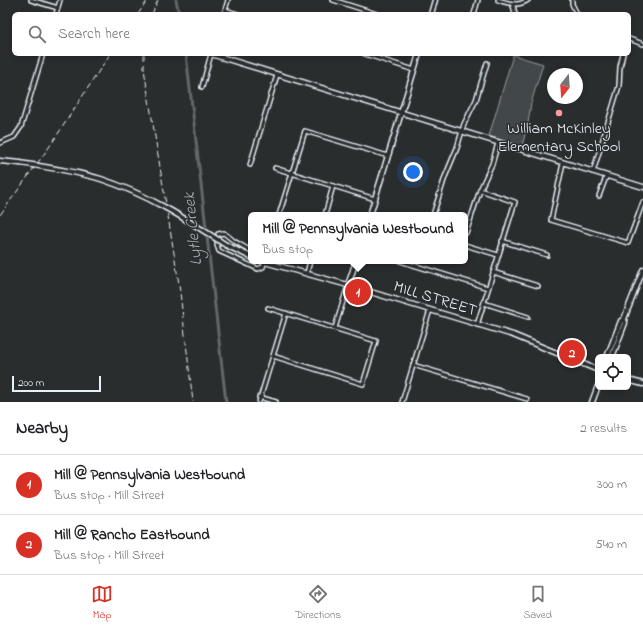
<!DOCTYPE html>
<html lang="en">
<head>
<meta charset="utf-8">
<style>
  :root { --surface:#fff; --page:#f2f2f2; --text:#202124; --muted:#757577; --line:#e0e0e0; --accent:#d93025 }
  body { margin:0; font-family:"Indie Flower",sans-serif; background:var(--page); color:var(--text) }
  .controls { position:absolute; right:12px; bottom:12px; display:grid; overflow:hidden; border-radius:6px; box-shadow:0 2px 6px #0003 }
  .controls button { width:36px; height:36px; display:grid; place-items:center; padding:0; border:0; border-bottom:1px solid var(--line); background:var(--surface); color:var(--text); font:20px sans-serif }
  .compass { position:absolute; left:547px; top:68px; width:36px; height:36px; border-radius:50%; background:var(--surface); box-shadow:0 2px 6px #0003; rotate:197deg }
  .scale { position:absolute; left:12px; bottom:10px; width:89px; box-sizing:border-box; padding-left:4px; border:2px solid #e8f1f8; border-top:0; font-size:11px; line-height:14px; white-space:nowrap; color:#e8f1f8; -webkit-text-stroke:3px #2a2d2e; paint-order:stroke }
  .you { position:absolute; left:413px; top:172px; width:14px; height:14px; margin:-10px; border:3px solid #fff; border-radius:50%; background:#1a73e8; box-shadow:0 0 0 6px #1a73e833 }
  .badge { display:grid; place-items:center; width:26px; height:26px; border-radius:50%; background:var(--accent); color:#fff; font-size:13px; font-weight:700 }
  .pin { position:absolute; translate:-50% -50%; border:2px solid #fff; box-shadow:0 1px 4px #0006 }
  .popup { position:absolute; left:248px; top:212px; width:220px; height:52px; box-sizing:border-box; display:grid; place-content:center; border-radius:6px; background:var(--surface); filter:drop-shadow(0 1px 3px #0005); font-size:13px; white-space:nowrap; color:var(--muted) }
  .popup b { font-size:15px; color:var(--text) }
  .popup::after { content:''; position:absolute; left:50%; top:100%; margin-left:-8px; border:8px solid transparent; border-top-color:var(--surface) }
  .list { margin:0; padding:0; list-style:none }
  h2 { display:flex; justify-content:space-between; align-items:center; height:52px; margin:0; padding:0 16px; font-size:17px }
  h2 small { font-size:13px; font-weight:400; color:var(--muted) }
  .list li { display:grid; grid-template-columns:26px 1fr auto; gap:12px; align-items:center; box-sizing:border-box; height:60px; padding:0 16px; border-top:1px solid var(--line) }
  .list b { display:block; font-size:15px; white-space:nowrap }
  .list p { margin:0; font-size:13px; white-space:nowrap; color:var(--muted) }
  .list em { font-size:13px; font-style:normal; color:var(--muted) }
  .icon { flex:none; width:22px; height:22px; fill:none; stroke:currentColor; stroke-width:2; stroke-linecap:round; stroke-linejoin:round }
  .map { position:relative; flex:none; width:643px; height:402px; overflow:hidden }
  .search { position:absolute; background:var(--surface); box-shadow:0 2px 6px #0003; left:12px; right:12px; top:12px; height:44px; display:flex; align-items:center; gap:10px; box-sizing:border-box; padding:0 14px; border-radius:6px; color:var(--muted); font-size:15px }
  .sheet { height:172px; background:var(--surface) }
  nav { display:flex; justify-content:space-around; align-items:center; box-sizing:border-box; height:56px; border-top:1px solid var(--line); background:var(--surface); font-size:11px; color:var(--muted) }
  nav a { display:grid; justify-items:center; gap:2px }
  nav .on { color:var(--accent) }
  .map>svg:first-child { display:block }
  .green { fill:#424648; stroke:#959ca0 }
  .lines { fill:none; stroke-linecap:round; stroke-linejoin:round }
  .canal { stroke:#63686b; stroke-width:3 }
  .street-casing { stroke:#e8f1f8; stroke-width:6 }
  .secondary-casing { stroke:#e8f1f8; stroke-width:7 }
  .street { stroke:#2a2d2e; stroke-width:3 }
  .secondary { stroke:#2a2d2e; stroke-width:4 }
  .rail { stroke:#e8f1f8; stroke-width:1; stroke-dasharray:6 3; stroke-linecap:butt }
  .secondary-bridge-casing { stroke:#e8f1f8; stroke-width:7; stroke-linecap:butt }
  .secondary-bridge { stroke:#2a2d2e; stroke-width:4 }
  .poi-dot { fill:#ff9aa2; stroke:#2a2d2e; stroke-width:1.5 }
  .labels { text-anchor:middle; dominant-baseline:central; stroke-width:3; stroke-linejoin:round; paint-order:stroke }
  .poi-label { font-size:16px; fill:#e8f1f8; stroke:#2a2d2e }
  .street-label { font-size:16px; fill:#e8f1f8; stroke:#2a2d2e }
  .water-label { font-size:17px; font-style:italic; fill:#acb3b9; stroke:#2a2d2e }
</style>
</head>
<body>
<div class="map">
<svg width="643" height="402" viewBox="0 0 643 402">
  <rect width="100%" height="100%" fill="#2a2d2e"/>
  <filter id="ink" filterUnits="userSpaceOnUse"><feTurbulence type="fractalNoise" baseFrequency=".025" numOctaves="2"/><feDisplacementMap in="SourceGraphic" scale="8" xChannelSelector="R" yChannelSelector="G"/><feConvolveMatrix kernelMatrix="1 2 1 2 8 2 1 2 1" color-interpolation-filters="sRGB"/></filter>
  <g filter="url(#ink)">
    <polygon class="green" points="513,55 543,64 531,103 528,123 522,146 489,136"/>
    <g class="lines">
      <g class="canal">
        <polyline points="176,0 179,14"/>
        <polyline points="186,54 226,402"/>
      </g>
      <defs>
        <g id="street">
          <polyline points="31,0 58,8"/>
          <polyline points="333,0 377,14"/>
          <path d="M498,0C508,3 518,7 528,0"/>
          <polyline points="572,0 572,4 577,14"/>
          <polyline points="513,5 515,14"/>
          <polyline points="225,10 238,14"/>
          <polyline points="56,14 60,0"/>
          <polyline points="224,14 228,0"/>
          <polyline points="474,14 478,0"/>
          <polyline points="629,39 643,44"/>
          <polyline points="365,54 414,70"/>
          <polyline points="202,87 211,54"/>
          <polyline points="0,143 14,137 21,127 43,54"/>
          <polyline points="563,163 551,220 628,243 643,202"/>
          <polyline points="250,165 277,75"/>
          <polyline points="275,168 375,199"/>
          <polyline points="593,172 619,86 620,67 623,54"/>
          <polyline points="599,196 606,177"/>
          <polyline points="279,215 305,131 388,156"/>
          <polyline points="325,215 333,186"/>
          <polyline points="433,215 445,177 457,148 464,124 476,100 487,63"/>
          <polyline points="466,233 480,190 492,164 498,143"/>
          <polyline points="502,241 547,255"/>
          <polyline points="465,245 498,255"/>
          <polyline points="251,251 234,241 224,233 218,234 217,245 219,251 221,252 258,269 263,267 265,261"/>
          <polyline points="400,261 488,288"/>
          <polyline points="493,272 538,286"/>
          <polyline points="307,273 310,261"/>
          <polyline points="484,303 528,317"/>
          <polyline points="268,308 376,341 363,384 273,356"/>
          <polyline points="477,325 515,202 480,190"/>
          <polyline points="335,328 348,285"/>
          <polyline points="413,365 527,399"/>
          <polyline points="259,397 276,402"/>
          <polyline points="259,402 286,313"/>
          <polyline points="402,402 430,310"/>
        </g>
        <g id="secondary">
          <polyline points="431,14 435,0"/>
          <polyline points="211,54 643,187"/>
          <polyline points="0,161 20,163"/>
          <polyline points="370,215 419,54"/>
          <polyline points="226,245 251,257"/>
          <polyline points="261,261 344,284 513,335 598,370"/>
          <polyline points="348,285 356,261"/>
          <polyline points="607,357 621,321 624,319 643,270"/>
          <polyline points="612,357 625,323 624,319"/>
          <polyline points="628,380 643,384"/>
          <polyline points="592,402 598,386"/>
        </g>
      </defs>
      <use href="#street" class="street-casing"/>
      <use href="#secondary" class="secondary-casing"/>
      <use href="#street" class="street"/>
      <use href="#secondary" class="secondary"/>
      <g class="rail">
        <polyline points="138,14 148,0"/>
        <polyline points="152,14 158,0"/>
        <polyline points="144,54 144,69 179,284 193,402"/>
        <polyline points="0,215 52,143 110,54"/>
      </g>
      <defs>
        <path id="secondary-bridge" d="M20,163C47,167 75,171 101,179C147,194 186,219 226,245"/>
      </defs>
      <use href="#secondary-bridge" class="secondary-bridge-casing"/>
      <use href="#secondary-bridge" class="secondary-bridge"/>
    </g>
  </g>
  <circle class="poi-dot" cx="559" cy="113" r="4"/>
  <g class="labels">
    <g class="poi-label">
      <text x="559" y="129">William McKinley<tspan x="559" dy="18">Elementary School</tspan></text>
    </g>
    <g class="street-label">
      <text transform="translate(435 299) rotate(17)">MILL STREET</text>
    </g>
    <g class="water-label">
      <text transform="translate(193 229) rotate(-96)">Lytle Creek</text>
    </g>
  </g>
</svg>
<div class="controls">
<button><svg class="icon" aria-label="locate" viewBox="0 0 24 24"><circle cx="12" cy="12" r="6"/><path d="M12 2v4M12 18v4M2 12h4M18 12h4"/></svg></button>
</div>
<svg class="compass" viewBox="-18 -18 36 36"><path d="M0-13l5 13h-10z" fill="#e53935"/><path d="M0 13l5-13h-10z" fill="#757577"/></svg>
<div class="scale">200 m</div>
<div class="you"></div>
<div class="pin badge" style="left:358px;top:292px">1</div>
<div class="popup"><b>Mill @ Pennsylvania Westbound</b>Bus stop</div>
<div class="pin badge" style="left:572px;top:353px">2</div>
<div class="search"><svg class="icon" aria-label="search" viewBox="0 0 24 24"><circle cx="10" cy="10" r="6"/><path d="M15 15l6 6"/></svg>Search here</div>
</div>
<section class="sheet">
<h2>Nearby<small>2 results</small></h2>
<ul class="list">
<li><span class="badge">1</span><div><b>Mill @ Pennsylvania Westbound</b><p>Bus stop · Mill Street</p></div><em>300 m</em></li>
<li><span class="badge">2</span><div><b>Mill @ Rancho Eastbound</b><p>Bus stop · Mill Street</p></div><em>540 m</em></li>
</ul>
</section>
<nav>
<a class="on"><svg class="icon" aria-label="map" viewBox="0 0 24 24"><path d="M3 6l6-2 6 2 6-2v14l-6 2-6-2-6 2zM9 4v14M15 6v14"/></svg>Map</a>
<a><svg class="icon" aria-label="directions" viewBox="0 0 24 24"><path d="M12 3l9 9-9 9-9-9zM9 14v-3h6M13 9l2 2-2 2"/></svg>Directions</a>
<a><svg class="icon" aria-label="saved" viewBox="0 0 24 24"><path d="M7 4h10v16l-5-4-5 4z"/></svg>Saved</a>
</nav>
</body>
</html>
